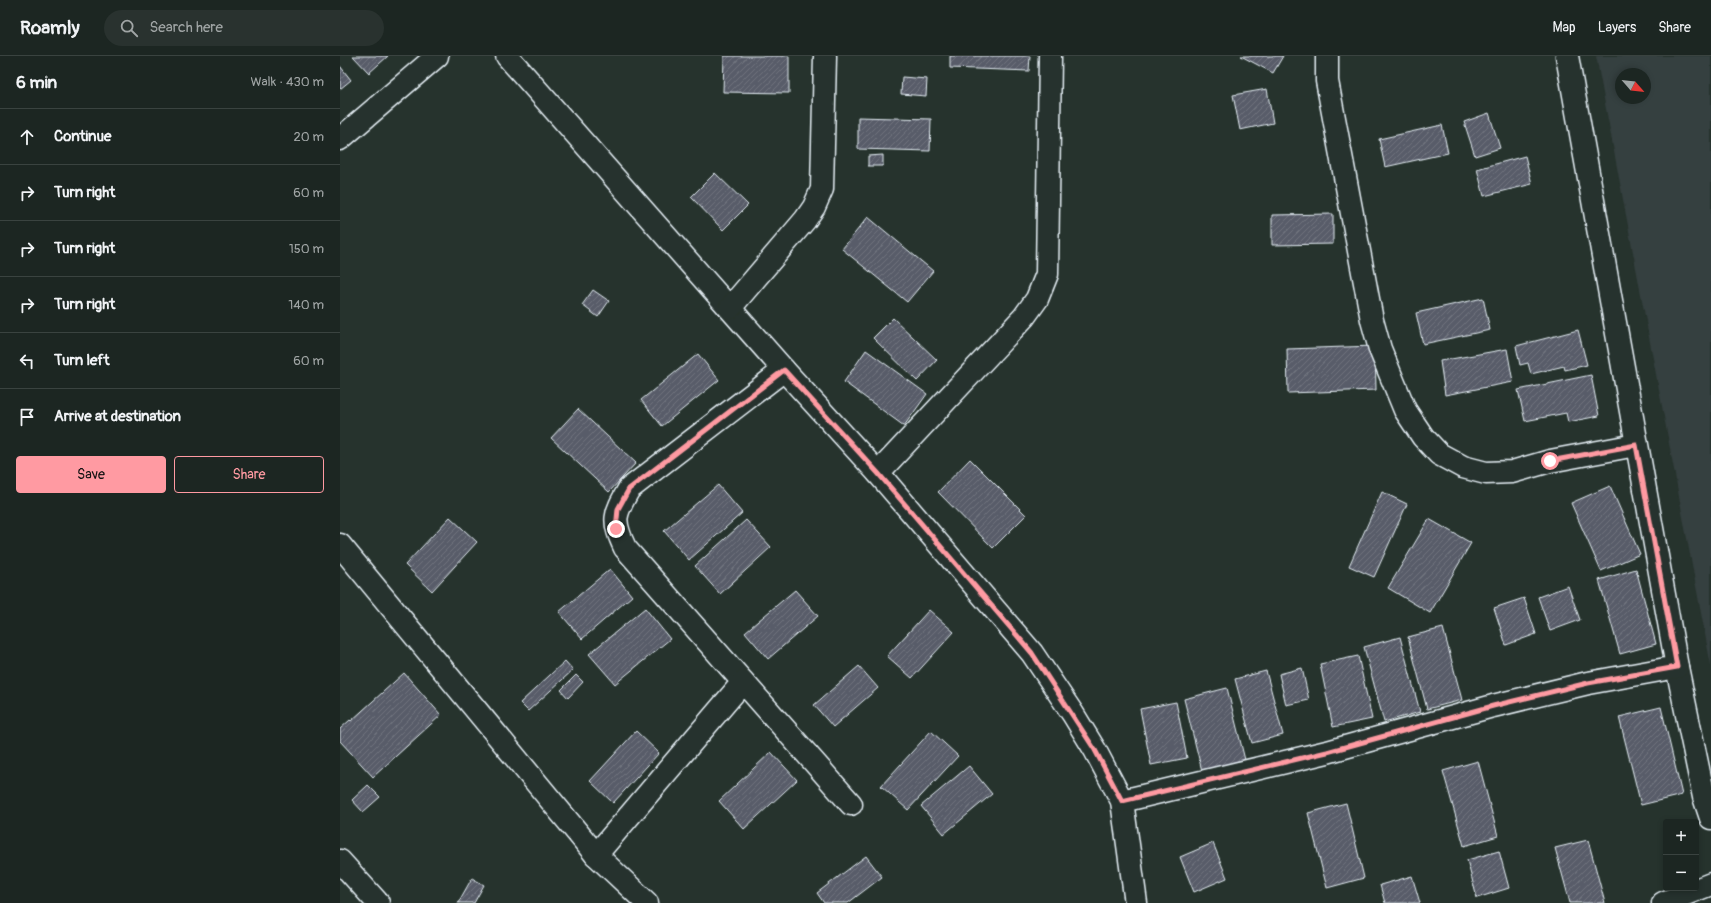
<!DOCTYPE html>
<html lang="en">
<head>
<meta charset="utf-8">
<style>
  :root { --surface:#1c2622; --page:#29322f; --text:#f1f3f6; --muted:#a0a5a5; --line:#3a4340; --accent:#ff9aa2 }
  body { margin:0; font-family:Pangolin,sans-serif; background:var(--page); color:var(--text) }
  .controls { position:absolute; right:12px; bottom:12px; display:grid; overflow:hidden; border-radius:4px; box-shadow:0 2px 6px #0003 }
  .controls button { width:36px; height:36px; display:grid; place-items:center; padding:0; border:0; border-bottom:1px solid var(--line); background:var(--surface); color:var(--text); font:20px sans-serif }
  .compass { position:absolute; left:1275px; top:12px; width:36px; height:36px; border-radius:50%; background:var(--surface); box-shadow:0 2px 6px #0003; rotate:118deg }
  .stop { position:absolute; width:12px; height:12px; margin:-9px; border:3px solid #ff9aa2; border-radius:50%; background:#fff }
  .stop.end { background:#ff9aa2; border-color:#fff; box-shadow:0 1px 4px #0008 }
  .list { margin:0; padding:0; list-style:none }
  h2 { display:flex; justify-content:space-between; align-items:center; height:52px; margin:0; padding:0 16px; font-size:17px }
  h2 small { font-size:13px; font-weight:400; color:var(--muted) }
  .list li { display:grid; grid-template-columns:26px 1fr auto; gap:12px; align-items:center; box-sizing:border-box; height:56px; padding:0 16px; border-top:1px solid var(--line) }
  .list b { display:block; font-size:15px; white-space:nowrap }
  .list em { font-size:13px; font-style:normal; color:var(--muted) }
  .actions { display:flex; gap:8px; padding:12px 16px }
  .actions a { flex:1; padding:9px 0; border:1px solid var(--accent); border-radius:4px; text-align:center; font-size:14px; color:var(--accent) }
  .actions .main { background:var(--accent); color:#111 }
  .icon { flex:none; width:22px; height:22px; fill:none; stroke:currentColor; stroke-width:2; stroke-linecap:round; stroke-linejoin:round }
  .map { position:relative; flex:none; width:1371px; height:847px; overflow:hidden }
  header { display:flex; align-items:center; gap:24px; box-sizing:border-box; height:56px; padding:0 20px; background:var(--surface); border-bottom:1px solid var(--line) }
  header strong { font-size:19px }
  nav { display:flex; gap:22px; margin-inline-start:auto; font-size:14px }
  .search { width:280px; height:36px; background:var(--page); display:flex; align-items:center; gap:10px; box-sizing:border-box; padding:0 14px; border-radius:22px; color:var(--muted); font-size:15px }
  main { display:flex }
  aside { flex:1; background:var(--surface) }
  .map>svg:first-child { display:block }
  .built { fill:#353f3f; fill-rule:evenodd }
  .building { fill:url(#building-hatch); stroke:#e8f1f8 }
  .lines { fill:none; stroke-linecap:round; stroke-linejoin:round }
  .street-casing { stroke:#e8f1f8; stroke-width:25 }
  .street { stroke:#26332d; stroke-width:22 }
  .route { stroke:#ff9aa2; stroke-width:5 }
</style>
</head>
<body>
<header>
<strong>Roamly</strong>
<div class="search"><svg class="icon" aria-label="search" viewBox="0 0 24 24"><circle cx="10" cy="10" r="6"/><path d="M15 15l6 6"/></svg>Search here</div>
<nav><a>Map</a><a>Layers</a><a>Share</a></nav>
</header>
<main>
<aside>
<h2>6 min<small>Walk · 430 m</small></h2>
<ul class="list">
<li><svg class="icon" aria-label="ahead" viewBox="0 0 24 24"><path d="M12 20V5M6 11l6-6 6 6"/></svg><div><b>Continue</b></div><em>20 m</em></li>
<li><svg class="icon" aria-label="right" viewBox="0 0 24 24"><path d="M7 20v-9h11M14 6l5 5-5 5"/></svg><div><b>Turn right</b></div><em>60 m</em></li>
<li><svg class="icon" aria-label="right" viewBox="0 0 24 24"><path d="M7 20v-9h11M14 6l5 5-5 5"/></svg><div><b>Turn right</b></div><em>150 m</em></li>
<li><svg class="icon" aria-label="right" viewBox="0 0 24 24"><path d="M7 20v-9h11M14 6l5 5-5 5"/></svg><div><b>Turn right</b></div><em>140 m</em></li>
<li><svg class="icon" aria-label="left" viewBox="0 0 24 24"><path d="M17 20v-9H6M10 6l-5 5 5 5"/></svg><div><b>Turn left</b></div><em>60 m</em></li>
<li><svg class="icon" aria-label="arrive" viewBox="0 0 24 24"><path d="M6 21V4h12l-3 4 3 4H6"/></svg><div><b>Arrive at destination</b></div></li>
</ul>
<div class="actions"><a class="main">Save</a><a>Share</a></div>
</aside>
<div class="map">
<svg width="1371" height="847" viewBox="0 0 1371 847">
  <defs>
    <pattern id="building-hatch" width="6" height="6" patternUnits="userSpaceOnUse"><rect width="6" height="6" fill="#595c69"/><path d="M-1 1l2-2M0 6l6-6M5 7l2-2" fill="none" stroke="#71747f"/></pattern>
  </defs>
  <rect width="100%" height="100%" fill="#26332d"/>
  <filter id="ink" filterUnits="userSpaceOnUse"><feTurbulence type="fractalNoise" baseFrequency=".025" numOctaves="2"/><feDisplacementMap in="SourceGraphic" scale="8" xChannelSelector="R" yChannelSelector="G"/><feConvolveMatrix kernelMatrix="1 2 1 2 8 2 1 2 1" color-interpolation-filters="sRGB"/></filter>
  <g filter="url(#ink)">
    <path class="built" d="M1256,0H1371V610ZM1281,18H1305V42H1281Z"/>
    <g class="building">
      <polygon points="13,0 48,0 29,17"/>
      <polygon points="384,0 449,0 449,37 383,36"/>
      <polygon points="610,0 690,0 689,15 610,12"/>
      <polygon points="901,0 943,0 933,17"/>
      <polygon points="0,10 11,24 0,33"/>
      <polygon points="562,21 587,23 586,40 561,38"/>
      <polygon points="927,33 933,67 900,74 893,39"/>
      <polygon points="1149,57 1160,92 1135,100 1124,66"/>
      <polygon points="518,61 591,63 590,95 518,93"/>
      <polygon points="1102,69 1108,97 1045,111 1039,83"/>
      <polygon points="543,99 543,110 528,110 528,100"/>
      <polygon points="1185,100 1192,128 1144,140 1137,113"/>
      <polygon points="375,117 408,149 383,174 351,141"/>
      <polygon points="993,158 993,188 932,189 932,159"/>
      <polygon points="528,161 593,215 567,246 502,193"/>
      <polygon points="253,234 269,245 258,261 242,249"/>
      <polygon points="1143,242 1150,274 1083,288 1076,257"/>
      <polygon points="553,262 597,304 577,325 533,282"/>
      <polygon points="1238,274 1247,309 1225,314 1224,310 1191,318 1188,307 1180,309 1176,290"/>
      <polygon points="1035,290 1036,334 948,337 947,293"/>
      <polygon points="1167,293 1173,326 1105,339 1100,305"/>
      <polygon points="526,294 587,338 564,370 504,326"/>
      <polygon points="358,298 379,324 322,370 301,344"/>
      <polygon points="1251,319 1259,360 1228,366 1226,357 1185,365 1178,334"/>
      <polygon points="238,353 296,407 269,436 211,382"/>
      <polygon points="630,403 686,459 653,492 598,436"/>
      <polygon points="378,429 402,457 349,504 324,475"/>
      <polygon points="1270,430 1300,498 1261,515 1231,447"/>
      <polygon points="1042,436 1067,448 1034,521 1009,510"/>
      <polygon points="110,461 137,486 92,535 65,509"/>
      <polygon points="1089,463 1131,487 1090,557 1048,532"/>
      <polygon points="406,464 431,491 380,538 355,510"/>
      <polygon points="270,513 292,540 242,583 219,556"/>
      <polygon points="1296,513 1316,588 1280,598 1259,524"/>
      <polygon points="1228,530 1240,564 1210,575 1198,541"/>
      <polygon points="455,534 478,560 428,603 405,576"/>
      <polygon points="1184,542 1196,578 1166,589 1154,552"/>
      <polygon points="305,552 330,583 275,628 249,598"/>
      <polygon points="589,554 614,576 572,622 547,600"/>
      <polygon points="1103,572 1122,644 1087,653 1068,581"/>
      <polygon points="1060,581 1080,656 1044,666 1024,591"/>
      <polygon points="1018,600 1032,663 993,671 980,608"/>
      <polygon points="225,605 233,614 188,655 180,647"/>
      <polygon points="519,610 538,632 493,671 474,649"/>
      <polygon points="962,612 969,644 946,649 939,618"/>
      <polygon points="926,615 943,679 912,687 895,623"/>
      <polygon points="64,617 101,659 33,721 0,685 0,673 10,664 11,665"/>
      <polygon points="236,619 243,626 228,642 221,634"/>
      <polygon points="887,632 905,704 862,715 844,643"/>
      <polygon points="836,646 847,702 811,709 800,653"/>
      <polygon points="1321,651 1342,739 1301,749 1279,661"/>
      <polygon points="296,675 319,697 273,747 250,725"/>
      <polygon points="591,675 618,700 568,754 541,730"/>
      <polygon points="431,696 457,724 404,773 379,745"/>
      <polygon points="1138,705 1158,780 1124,790 1103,715"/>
      <polygon points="629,710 652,738 604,778 581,750"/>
      <polygon points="28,729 40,741 23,756 12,744"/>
      <polygon points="1006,747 1024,822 987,832 968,757"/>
      <polygon points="1248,784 1265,847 1230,847 1215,792"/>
      <polygon points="873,787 887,822 854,836 840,801"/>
      <polygon points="1159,795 1169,832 1137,842 1127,804"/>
      <polygon points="526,800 542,821 508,847 484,847 477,837"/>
      <polygon points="1072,820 1080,847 1045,847 1040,829"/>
      <polygon points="132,822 144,829 134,847 118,847"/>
    </g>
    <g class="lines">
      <defs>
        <g id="street">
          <polyline points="167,0 444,314 538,417 692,597 733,658 755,694 782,745 796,847"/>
          <polyline points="987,0 987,25 1032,264 1040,293 1065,354 1083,381 1099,398 1123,411 1146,417 1172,416 1210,405 1296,389"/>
          <polyline points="1227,0 1337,611 1364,741 1371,762"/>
          <polyline points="0,83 97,0"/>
          <polyline points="390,252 465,164 474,151 482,133 485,0"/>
          <path d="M444,314L289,433C274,459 272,464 285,492L511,748"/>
          <polyline points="538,417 684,261 697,243 707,218 710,0"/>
          <polyline points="0,489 256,799 307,847"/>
          <polyline points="782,745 987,696 1153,650 1248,627 1337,611"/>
          <polyline points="256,799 403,626"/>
          <polyline points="0,805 38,847"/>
          <polyline points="1323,847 1371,828"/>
        </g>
      </defs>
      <use href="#street" class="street-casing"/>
      <use href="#street" class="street"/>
    </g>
  </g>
  <g class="lines" filter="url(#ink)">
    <polyline class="route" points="276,473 278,453 289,433 444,314 538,417 692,597 755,694 782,745 987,696 1153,650 1248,627 1337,611 1296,389 1210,405"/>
  </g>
</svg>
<div class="controls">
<button>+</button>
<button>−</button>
</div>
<svg class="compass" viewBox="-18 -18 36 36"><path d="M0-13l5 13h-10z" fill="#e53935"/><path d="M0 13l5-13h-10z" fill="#a0a5a5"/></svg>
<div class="stop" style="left:1210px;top:405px"></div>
<div class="stop end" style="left:276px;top:473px"></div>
</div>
</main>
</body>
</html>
